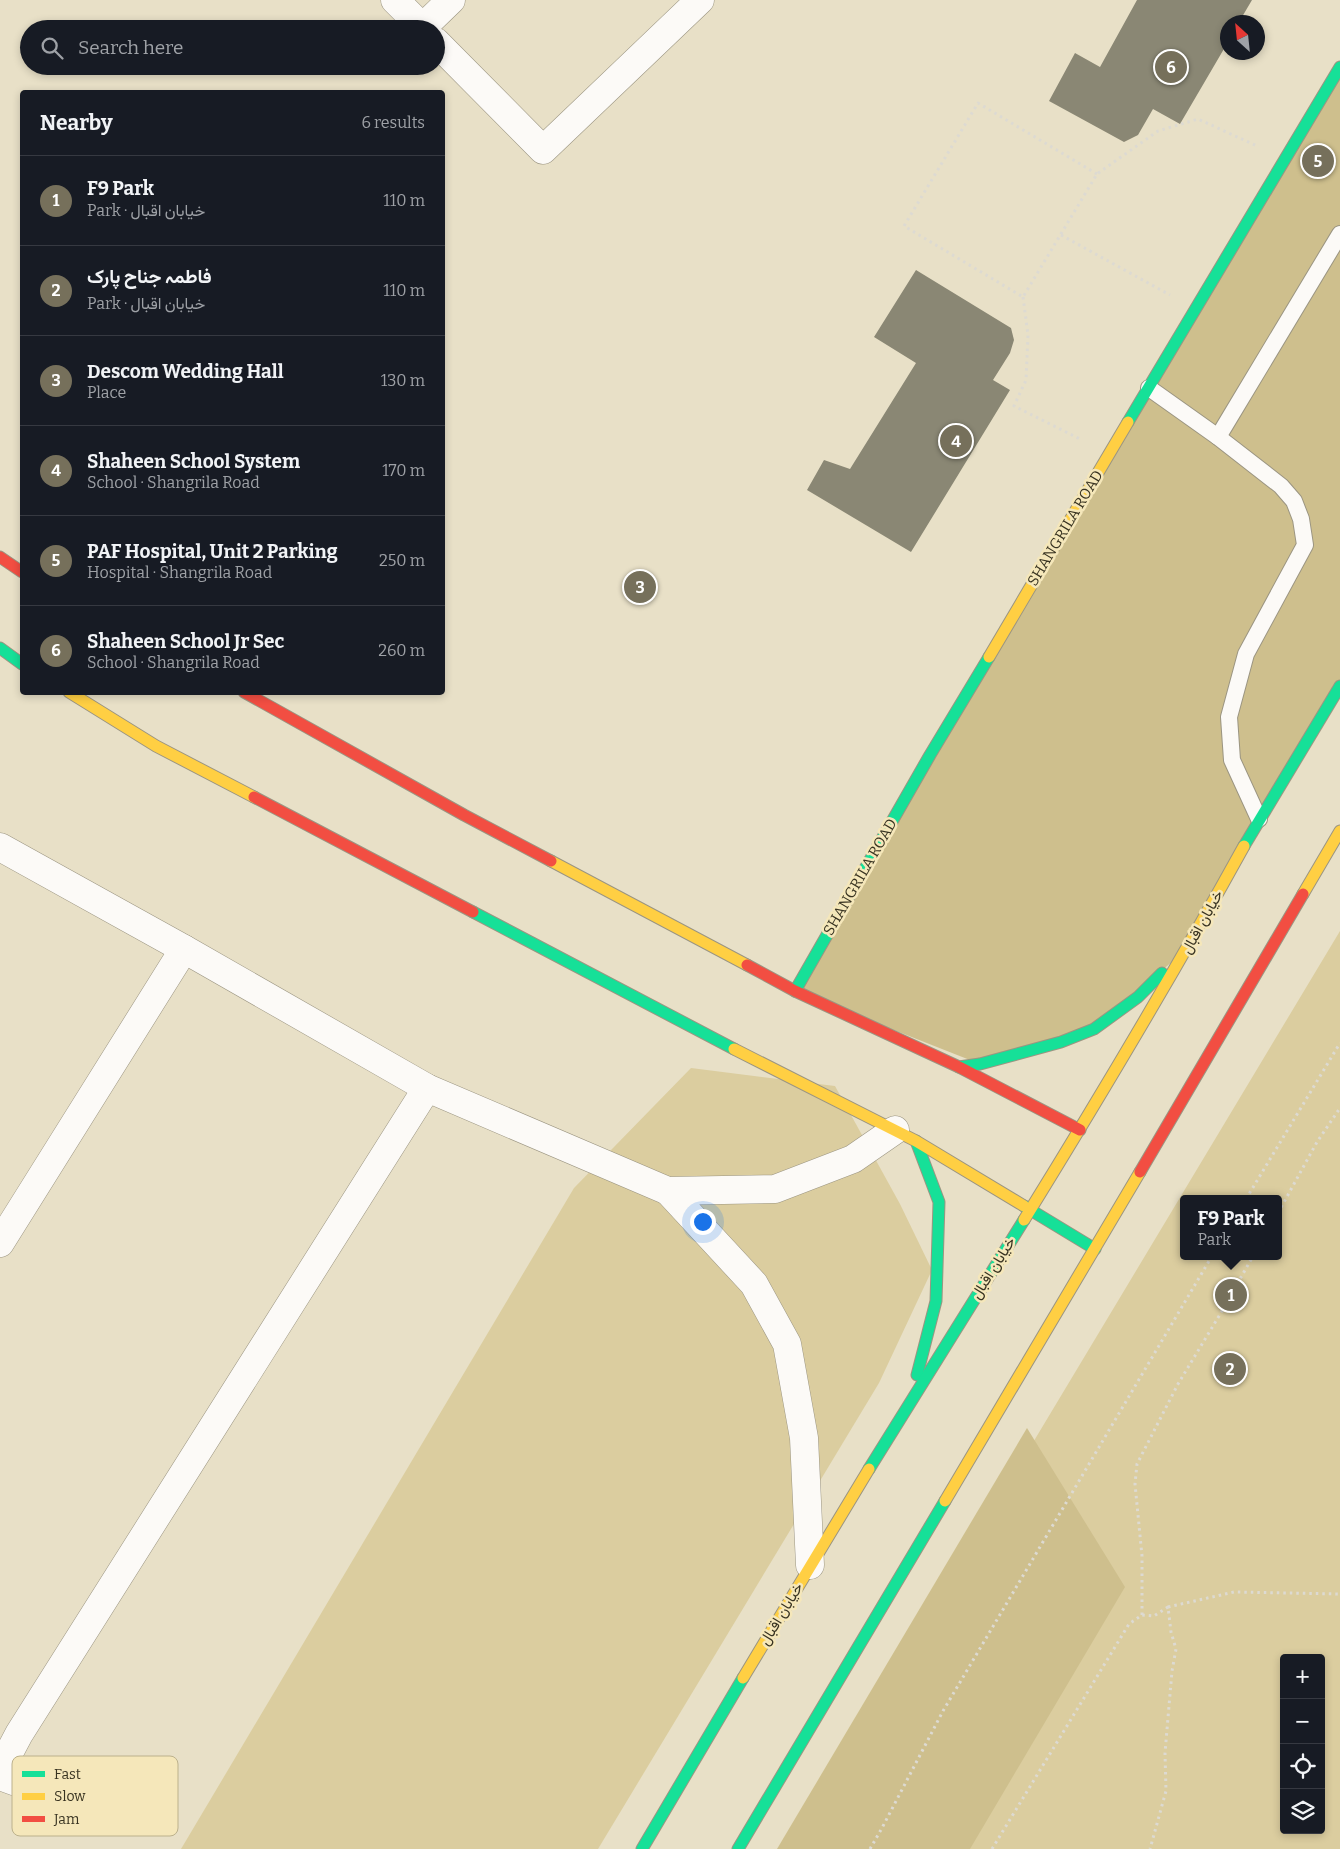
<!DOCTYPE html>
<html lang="en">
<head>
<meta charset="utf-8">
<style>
  :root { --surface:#171b24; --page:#242831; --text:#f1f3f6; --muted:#9ea1a6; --line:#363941; --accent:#76705b }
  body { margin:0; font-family:Bitter,Vazirmatn,serif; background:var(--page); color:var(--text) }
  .controls { position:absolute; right:15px; bottom:15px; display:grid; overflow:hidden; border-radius:5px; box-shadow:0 2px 8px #0003 }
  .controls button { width:45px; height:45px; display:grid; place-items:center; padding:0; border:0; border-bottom:1px solid var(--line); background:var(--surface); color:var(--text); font:25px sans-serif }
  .compass { position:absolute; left:1220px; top:15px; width:45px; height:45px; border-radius:50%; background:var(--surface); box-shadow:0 2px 8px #0003; rotate:333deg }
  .you { position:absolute; left:702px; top:1221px; width:18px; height:18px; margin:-12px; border:4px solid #fff; border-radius:50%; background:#1a73e8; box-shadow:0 0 0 8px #1a73e833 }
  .badge { display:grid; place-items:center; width:32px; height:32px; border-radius:50%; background:var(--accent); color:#fff; font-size:16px; font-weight:700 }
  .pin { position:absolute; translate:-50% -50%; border:2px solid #fff; box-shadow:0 1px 5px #0006 }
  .popup { position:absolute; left:1180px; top:1195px; width:102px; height:65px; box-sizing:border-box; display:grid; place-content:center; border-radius:5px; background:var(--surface); filter:drop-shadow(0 1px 4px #0005); font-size:16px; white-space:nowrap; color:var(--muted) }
  .popup b { font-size:19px; color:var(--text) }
  .popup::after { content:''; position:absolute; left:50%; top:100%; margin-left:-10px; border:10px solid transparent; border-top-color:var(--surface) }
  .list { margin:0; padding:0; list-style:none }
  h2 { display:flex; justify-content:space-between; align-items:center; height:65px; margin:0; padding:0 20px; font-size:21px }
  h2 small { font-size:16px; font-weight:400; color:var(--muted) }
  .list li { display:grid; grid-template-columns:32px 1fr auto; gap:15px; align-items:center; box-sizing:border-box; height:90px; padding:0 20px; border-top:1px solid var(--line) }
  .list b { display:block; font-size:19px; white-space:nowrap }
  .list p { margin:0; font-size:16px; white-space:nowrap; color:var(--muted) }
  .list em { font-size:16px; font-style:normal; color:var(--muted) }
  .icon { flex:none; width:28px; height:28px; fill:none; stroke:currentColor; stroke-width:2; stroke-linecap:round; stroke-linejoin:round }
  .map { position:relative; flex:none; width:1340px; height:1849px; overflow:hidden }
  .search { position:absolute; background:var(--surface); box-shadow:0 2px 8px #0003; left:20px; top:20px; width:425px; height:55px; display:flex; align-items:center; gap:12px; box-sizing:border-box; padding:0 18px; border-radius:28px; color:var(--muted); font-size:19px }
  .panel { position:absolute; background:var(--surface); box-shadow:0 2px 8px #0003; left:20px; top:90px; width:425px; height:605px; border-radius:5px }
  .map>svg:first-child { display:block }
  .green { fill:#dbcd9f; fill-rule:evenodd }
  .forest { fill:#cebf8d }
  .building { fill:#8a8774 }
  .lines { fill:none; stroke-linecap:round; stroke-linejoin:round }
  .lane-casing { stroke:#9b9582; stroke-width:18 }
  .street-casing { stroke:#9b9582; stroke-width:29 }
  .fast-casing { stroke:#9b9582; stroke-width:13 }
  .slow-casing { stroke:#9b9582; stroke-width:13 }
  .jam-casing { stroke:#9b9582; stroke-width:13 }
  .path { stroke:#dddad2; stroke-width:3; stroke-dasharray:2.5 4; stroke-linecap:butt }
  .lane { stroke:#fcfaf7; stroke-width:16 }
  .street { stroke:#fcfaf7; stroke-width:28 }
  .fast { stroke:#16e098; stroke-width:11 }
  .slow { stroke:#ffcf43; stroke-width:11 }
  .jam { stroke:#f24e42; stroke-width:11 }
  .labels { text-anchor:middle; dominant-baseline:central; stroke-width:5; stroke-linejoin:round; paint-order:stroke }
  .street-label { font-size:15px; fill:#383321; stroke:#f5e7ba }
  .key { fill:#f5e7ba; stroke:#bcb18c; stroke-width:1 }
  .key-label { font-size:14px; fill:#383321 }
</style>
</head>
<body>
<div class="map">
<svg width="1340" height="1849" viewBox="0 0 1340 1849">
  <rect width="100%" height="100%" fill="#e8e0c7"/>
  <g class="green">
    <path d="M1340,931V1849H789ZM1184,1199H1278V1256H1184ZM1284,1658H1321V1830H1284Z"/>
    <polygon points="691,1068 835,1086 900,1204 932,1270 879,1383 598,1849 181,1849 574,1188"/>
  </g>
  <g class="forest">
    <polygon points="1340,70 1340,686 1188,948 1094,1029 980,1064 795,991"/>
    <polygon points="1027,1428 1125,1587 970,1849 777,1849"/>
  </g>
  <g class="building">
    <polygon points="1137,0 1252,0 1239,22 1228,22 1228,42 1180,124 1153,109 1138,135 1124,142 1049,101 1075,53 1100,67"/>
    <polygon points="916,270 1011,328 1014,340 1010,353 993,380 1010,390 911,552 807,490 824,460 850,469 916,363 874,337"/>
  </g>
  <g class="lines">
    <defs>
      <g id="lane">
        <polyline points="1149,388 1218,437 1281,486 1294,501 1301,519 1305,545 1246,654 1229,717 1232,760 1259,819"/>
        <polyline points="1218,437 1340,234"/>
      </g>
      <g id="street">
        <polyline points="395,0 424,29"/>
        <polyline points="422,28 451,0"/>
        <polyline points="436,42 543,150 700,0"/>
        <polyline points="0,847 184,949 427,1088 668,1191 775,1189 853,1159 895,1130"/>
        <polyline points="668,1191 754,1284 787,1344 804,1438 810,1565"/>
        <polyline points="0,1243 184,949"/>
        <polyline points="0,1770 19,1734 427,1088"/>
        <polyline points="0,1776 107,1815"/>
      </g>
      <g id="fast">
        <polyline points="1128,422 1340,67"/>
        <polyline points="0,648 22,664"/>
        <polyline points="1244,846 1340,686"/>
        <polyline points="473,912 734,1049"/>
        <polyline points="795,991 930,755 989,657"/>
        <polyline points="959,1067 980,1064 1061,1042 1094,1029 1138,997 1162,973"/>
        <polyline points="916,1141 939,1202 936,1301 917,1375"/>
        <polyline points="1024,1206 1095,1249"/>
        <polyline points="869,1469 1024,1220"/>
        <polyline points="642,1849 743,1678"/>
        <polyline points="738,1849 945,1501"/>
      </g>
      <g id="slow">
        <polyline points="989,657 1128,422"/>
        <polyline points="69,692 156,746 254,797"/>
        <polyline points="551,861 747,965"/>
        <polyline points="1303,894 1340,831"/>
        <polyline points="734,1049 916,1141 1024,1206"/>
        <path d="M1024,1220C1100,1097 1174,973 1244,846"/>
        <polyline points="945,1501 1140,1172"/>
        <polyline points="743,1678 869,1469"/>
      </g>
      <g id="jam">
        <polyline points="0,557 22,572"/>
        <polyline points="244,692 464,815 551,861"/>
        <polyline points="254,797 473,912"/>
        <polyline points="747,965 795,991 959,1067 1080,1130"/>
        <polyline points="1140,1172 1303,894"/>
      </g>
    </defs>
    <use href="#lane" class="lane-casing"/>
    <use href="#street" class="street-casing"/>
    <use href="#fast" class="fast-casing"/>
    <use href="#slow" class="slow-casing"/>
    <use href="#jam" class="jam-casing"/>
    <g class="path">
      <polyline points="1097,174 978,103 904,226 1023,297 1097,174 1158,131 1198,119 1257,146"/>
      <polyline points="1061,235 1170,295"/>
      <polyline points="1023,297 1028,335 1026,380 1014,406 1082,440"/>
      <polyline points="1246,1199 1340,1043"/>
      <polyline points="1278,1213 1317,1142 1340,1108"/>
      <polyline points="1168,1607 1234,1592 1340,1594"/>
      <polyline points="1142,1615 1142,1556 1135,1484 1137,1464 1178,1384 1219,1316 1253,1256"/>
      <polyline points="870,1849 882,1828 943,1711 1212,1256"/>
      <polyline points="992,1849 1129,1624 1142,1615 1154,1616 1168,1607 1171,1632 1176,1649 1172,1671 1165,1753 1166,1791 1150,1849"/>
    </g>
    <use href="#lane" class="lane"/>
    <use href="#street" class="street"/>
    <use href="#fast" class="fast"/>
    <use href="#slow" class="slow"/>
    <use href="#jam" class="jam"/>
  </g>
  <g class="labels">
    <g class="street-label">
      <text transform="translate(1065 528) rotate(-59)">SHANGRILA ROAD</text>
      <text transform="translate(860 877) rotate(-60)">SHANGRILA ROAD</text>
      <text transform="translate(1202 922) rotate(-61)">خیابان اقبال</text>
      <text transform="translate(993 1268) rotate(-58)">خیابان اقبال</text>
      <text transform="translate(781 1614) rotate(-59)">خیابان اقبال</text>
    </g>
  </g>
  <rect x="12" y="1756" width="166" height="80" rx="8" class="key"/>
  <rect x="22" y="1771" width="23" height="6" fill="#16e098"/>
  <rect x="22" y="1793" width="23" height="7" fill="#ffcf43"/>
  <rect x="22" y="1816" width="23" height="6" fill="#f24e42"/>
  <g class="key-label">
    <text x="54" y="1779">Fast</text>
    <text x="54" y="1801">Slow</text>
    <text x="54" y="1824">Jam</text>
  </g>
</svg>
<div class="controls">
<button>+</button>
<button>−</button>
<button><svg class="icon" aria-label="locate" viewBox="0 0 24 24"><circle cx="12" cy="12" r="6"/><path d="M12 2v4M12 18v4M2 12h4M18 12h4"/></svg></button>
<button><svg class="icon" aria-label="layers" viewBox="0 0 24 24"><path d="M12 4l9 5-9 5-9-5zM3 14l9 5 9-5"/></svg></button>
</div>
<svg class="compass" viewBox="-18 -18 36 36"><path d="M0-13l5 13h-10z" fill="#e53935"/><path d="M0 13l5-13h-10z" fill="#9ea1a6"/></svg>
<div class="you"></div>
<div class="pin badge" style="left:1231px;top:1295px">1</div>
<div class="popup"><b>F9 Park</b>Park</div>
<div class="pin badge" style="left:1230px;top:1369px">2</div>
<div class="pin badge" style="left:640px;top:587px">3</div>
<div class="pin badge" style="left:956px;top:441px">4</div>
<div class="pin badge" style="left:1318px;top:161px">5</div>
<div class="pin badge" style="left:1171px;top:67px">6</div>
<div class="search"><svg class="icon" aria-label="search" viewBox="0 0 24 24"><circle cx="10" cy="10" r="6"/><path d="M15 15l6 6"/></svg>Search here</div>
<section class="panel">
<h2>Nearby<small>6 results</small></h2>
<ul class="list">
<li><span class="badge">1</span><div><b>F9 Park</b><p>Park · خیابان اقبال</p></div><em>110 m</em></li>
<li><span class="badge">2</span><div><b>فاطمہ جناح پارک</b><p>Park · خیابان اقبال</p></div><em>110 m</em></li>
<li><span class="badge">3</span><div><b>Descom Wedding Hall</b><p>Place</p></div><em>130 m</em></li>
<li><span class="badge">4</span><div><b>Shaheen School System</b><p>School · Shangrila Road</p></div><em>170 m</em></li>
<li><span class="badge">5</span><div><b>PAF Hospital, Unit 2 Parking</b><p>Hospital · Shangrila Road</p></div><em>250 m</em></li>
<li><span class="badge">6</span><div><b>Shaheen School Jr Sec</b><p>School · Shangrila Road</p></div><em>260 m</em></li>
</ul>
</section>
</div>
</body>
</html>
